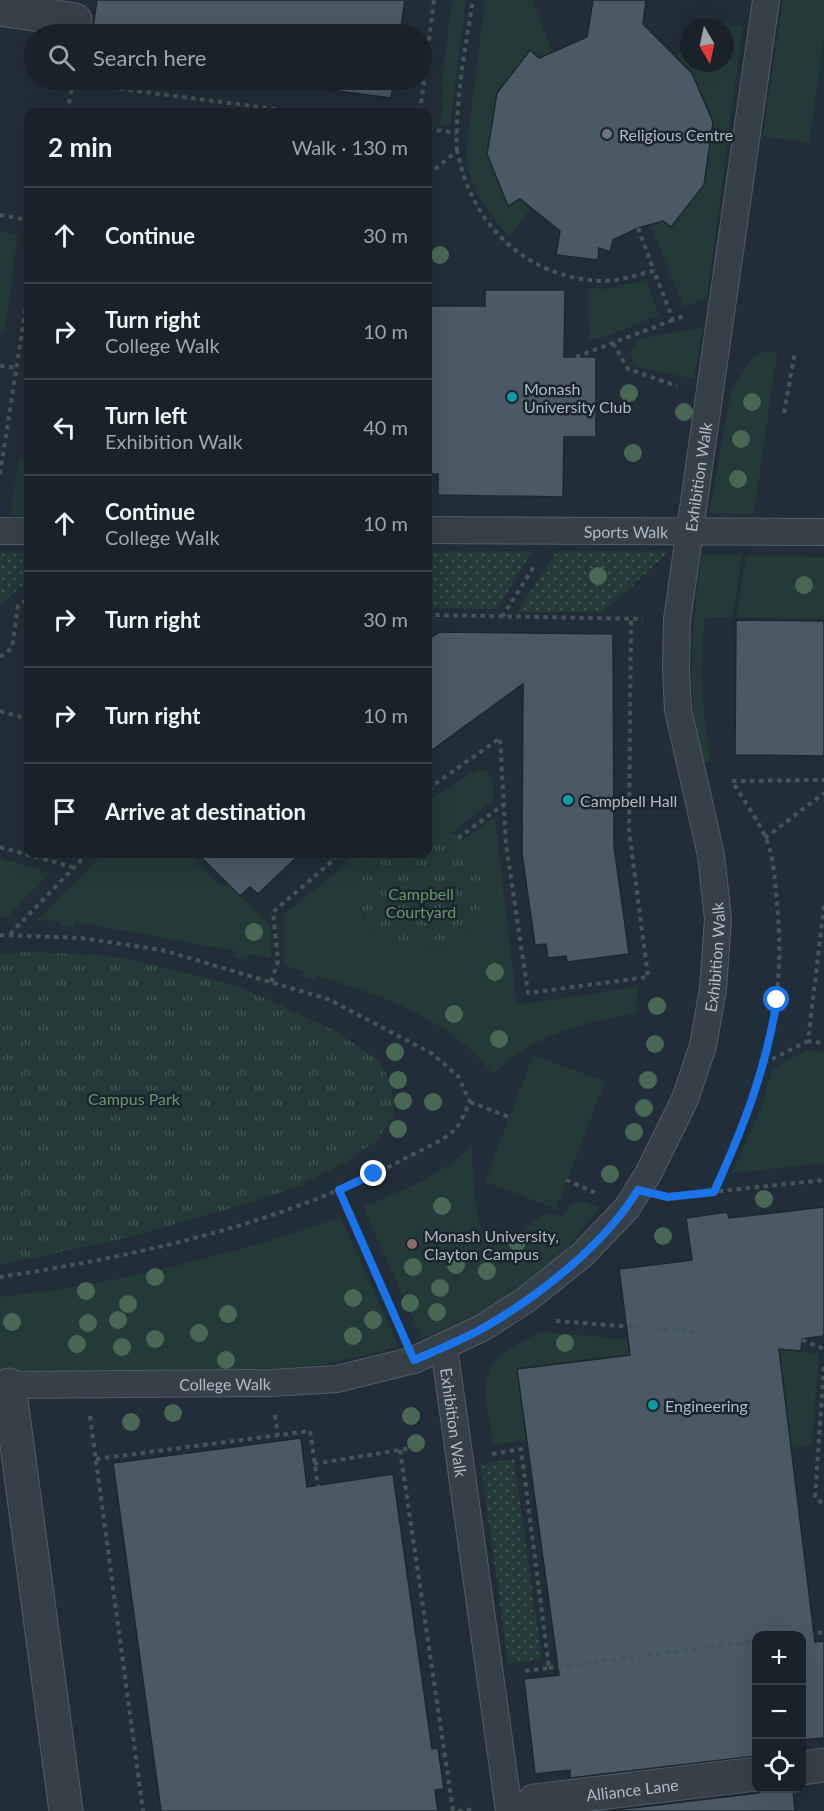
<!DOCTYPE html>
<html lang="en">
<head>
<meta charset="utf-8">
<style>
  :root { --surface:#19222b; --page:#262f37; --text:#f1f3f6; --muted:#9fa4a9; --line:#373f47 }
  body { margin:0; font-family:Lato,sans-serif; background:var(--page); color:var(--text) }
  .controls { position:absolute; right:18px; bottom:18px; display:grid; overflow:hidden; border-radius:12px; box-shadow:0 6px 24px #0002 }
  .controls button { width:54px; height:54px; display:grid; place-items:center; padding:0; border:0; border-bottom:2px solid var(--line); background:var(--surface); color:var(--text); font:30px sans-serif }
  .compass { position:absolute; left:680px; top:18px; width:54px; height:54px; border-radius:50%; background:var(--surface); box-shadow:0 6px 24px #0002; rotate:171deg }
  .stop { position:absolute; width:18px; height:18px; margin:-14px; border:4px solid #1a73e8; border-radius:50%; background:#fff }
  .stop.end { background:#1a73e8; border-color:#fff; box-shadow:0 2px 6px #0008 }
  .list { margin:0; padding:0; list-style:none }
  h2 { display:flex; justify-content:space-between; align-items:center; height:78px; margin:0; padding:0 24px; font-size:26px }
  h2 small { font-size:20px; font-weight:400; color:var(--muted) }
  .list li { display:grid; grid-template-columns:39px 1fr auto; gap:18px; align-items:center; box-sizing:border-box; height:96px; padding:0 24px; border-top:2px solid var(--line) }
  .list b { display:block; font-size:22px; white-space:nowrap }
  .list p { margin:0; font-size:20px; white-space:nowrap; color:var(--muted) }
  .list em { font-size:20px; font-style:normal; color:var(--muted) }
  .icon { flex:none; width:33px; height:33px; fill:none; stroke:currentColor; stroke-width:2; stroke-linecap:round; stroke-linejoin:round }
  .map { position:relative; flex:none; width:824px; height:1811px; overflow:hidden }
  .search { position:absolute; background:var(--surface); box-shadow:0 6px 24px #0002; left:24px; top:24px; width:408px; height:66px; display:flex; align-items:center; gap:15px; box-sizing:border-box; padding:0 21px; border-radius:33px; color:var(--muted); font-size:22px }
  .panel { position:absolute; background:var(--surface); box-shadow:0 6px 24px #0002; left:24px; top:108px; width:408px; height:750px; border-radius:12px }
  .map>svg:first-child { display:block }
  .grass { fill:url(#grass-dots) }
  .park { fill:url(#park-tufts) }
  .garden { fill:#233a39 }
  .building { fill:#495965; stroke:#1c2730; stroke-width:1.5 }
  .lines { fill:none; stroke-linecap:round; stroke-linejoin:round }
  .pedestrian-casing { stroke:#525e67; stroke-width:28 }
  .minor-casing { stroke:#525e67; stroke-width:35 }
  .path { stroke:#415656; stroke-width:4; stroke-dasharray:4.5 4.5; stroke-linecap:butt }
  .pedestrian { stroke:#354049; stroke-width:26 }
  .minor { stroke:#354049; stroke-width:33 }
  .tree { fill:#486754 }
  .route { stroke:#1a73e8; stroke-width:8 }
  .worship-dot { fill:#6b7280; stroke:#1a252e; stroke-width:2 }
  .culture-dot { fill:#0f9aa8; stroke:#1a252e; stroke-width:2 }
  .education-dot { fill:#8d6e63; stroke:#1a252e; stroke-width:2 }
  .labels { text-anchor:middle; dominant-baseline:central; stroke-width:5; stroke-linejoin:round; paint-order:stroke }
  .poi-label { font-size:16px; fill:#afbbc5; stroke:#1a252e; text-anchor:start }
  .street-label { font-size:16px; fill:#afbbc5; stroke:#1a252e }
  .park-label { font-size:16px; fill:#67966b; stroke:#1a252e }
</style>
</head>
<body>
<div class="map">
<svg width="824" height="1811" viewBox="0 0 824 1811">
  <defs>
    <pattern id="grass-dots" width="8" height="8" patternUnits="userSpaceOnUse" patternTransform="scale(1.5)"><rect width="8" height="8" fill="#233a39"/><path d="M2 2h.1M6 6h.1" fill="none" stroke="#405554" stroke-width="1.8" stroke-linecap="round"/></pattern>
    <pattern id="park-tufts" width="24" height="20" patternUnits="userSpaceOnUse" patternTransform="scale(1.5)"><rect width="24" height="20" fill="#233a39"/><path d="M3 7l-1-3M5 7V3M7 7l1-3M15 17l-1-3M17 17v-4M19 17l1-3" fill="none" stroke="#405554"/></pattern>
  </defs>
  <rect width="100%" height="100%" fill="#212e39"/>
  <g class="grass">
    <polygon points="532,551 497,609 428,608 428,552"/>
    <polygon points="557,551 669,552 603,612 517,612"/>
    <polygon points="0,552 28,553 28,581 0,604"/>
    <polygon points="514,1459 542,1659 508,1664 481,1464"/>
  </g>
  <g class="park">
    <path d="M428,827C504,831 504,962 406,950C389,948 371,933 364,918C355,896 354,874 368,854H428Z"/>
    <polygon points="24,952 101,955 132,960 206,978 237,986 267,999 337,1032 377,1060 386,1073 392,1089 394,1116 376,1141 340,1165 301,1185 249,1203 126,1238 0,1265 0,954"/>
  </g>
  <g class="garden">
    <polygon points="452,0 466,0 450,125 440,126 443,89 441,88"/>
    <path d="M485,0H532L553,52L540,57L532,52L497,93L487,154L508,206L520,199L531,207L510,237C492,218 473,193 468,167C466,160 467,151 467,143Z"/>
    <polygon points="783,0 824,0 824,37 809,143 763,136"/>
    <polygon points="706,21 743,26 707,298 684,307 650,225 660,219 671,227 704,184 713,122 692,73 676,57 689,41 689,63 725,63 725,27 701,27"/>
    <polygon points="0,232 18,235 5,331 0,330"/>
    <polygon points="646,280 659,315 602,338 589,339 588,288 605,289"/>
    <polygon points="703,327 694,379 637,367 632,363 632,349 639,339"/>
    <polygon points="767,352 777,353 754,514 709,513 731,391 752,358 756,354"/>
    <polygon points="19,459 28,460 28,515 10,516"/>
    <path d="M702,554L742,555L733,617H705C699,670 702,708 711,761L701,764C687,692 691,626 702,554Z"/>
    <polygon points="746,556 824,557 824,619 736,617"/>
    <path d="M478,769L488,772L493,783L494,800L451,833C428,825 427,825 428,801Z"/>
    <path d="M495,817L517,1005L638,987L636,1014C582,1021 533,1036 493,1074C445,1015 385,998 316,975L314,980L302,976L304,971L284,965L283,915L346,864L353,854H368C359,867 356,881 358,897C365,970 477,969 482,895C484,874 478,855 461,841Z"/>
    <polygon points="102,854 189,854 221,887 227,883 269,924 271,932 271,958 249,954 246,960 234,957 235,951 76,922 73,928 61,926 60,921 38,920"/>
    <polygon points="0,858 50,873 7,917 0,917"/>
    <polygon points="808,1050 824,1052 824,1163 732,1173 763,1103 772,1069"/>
    <polygon points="533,1055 605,1082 556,1209 485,1181"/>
    <path d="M472,1144C472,1163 475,1232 490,1243C494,1246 504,1245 508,1244C523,1239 527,1224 539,1217C547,1212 554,1214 562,1217L571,1204L585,1201L600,1208C585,1225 571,1246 554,1261C518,1296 469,1320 422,1339L363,1207C401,1191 445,1175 472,1144Z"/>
    <path d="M341,1217L399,1347L327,1364L276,1368L179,1371L0,1370V1297C116,1284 231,1256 341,1217Z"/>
    <path d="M541,1332L703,1346L517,1369L526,1440L493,1445C490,1420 477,1378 497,1359C509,1348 526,1340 541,1332Z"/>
    <polygon points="779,1349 819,1354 812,1445 791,1448"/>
  </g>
  <g class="building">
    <polygon points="97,0 405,0 400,34 92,34"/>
    <polygon points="593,0 646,0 643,24 692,73 713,122 704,185 671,227 663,221 638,228 613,240 610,252 599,248 598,260 556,255 560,231 520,199 508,206 487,154 497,93 530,50 539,58 587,37"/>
    <polygon points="253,80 394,80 391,98"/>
    <polygon points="485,290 565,290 564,357 596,357 596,437 564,437 563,497 438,495 438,474 428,474 428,306 485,306"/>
    <polygon points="736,620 824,621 824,756 735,755"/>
    <polygon points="439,632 613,634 614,846 629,954 567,962 566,956 548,958 546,944 535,945 522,854 523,684 428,753 428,640"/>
    <polygon points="198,854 300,854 258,894 250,887 240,896"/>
    <polygon points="824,1207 824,1336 802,1339 801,1351 779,1349 815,1642 824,1641 824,1738 801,1740 801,1635 756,1635 756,1756 570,1778 570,1770 535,1774 524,1679 559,1675 517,1369 630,1355 619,1269 692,1260 686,1218 727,1212 729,1218"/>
    <polygon points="301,1438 307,1487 393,1474 432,1749 438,1748 444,1789 435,1790 438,1811 161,1811 113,1463"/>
    <polygon points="768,1788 793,1788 795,1811 607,1811 758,1793"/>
  </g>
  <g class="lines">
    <defs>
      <g id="pedestrian">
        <path id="s1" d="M428,530L824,532"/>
        <polyline points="0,531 28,531"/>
        <path id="s2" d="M444,1347L509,1811"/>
        <path id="s3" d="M0,1385L271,1383L337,1379L414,1360L484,1327L527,1299L582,1255L627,1208L648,1174L685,1099L703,1046L713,989L718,919L711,855L678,710L676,669L677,620L766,0"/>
      </g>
      <g id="minor">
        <polyline points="0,9 75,20"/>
        <polyline points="9,1385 66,1811"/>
        <polyline points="802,1768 824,1765"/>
        <path id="s4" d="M534,1801L756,1774"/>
      </g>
    </defs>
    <use href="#pedestrian" class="pedestrian-casing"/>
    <use href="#minor" class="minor-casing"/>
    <g class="path">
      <polyline points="75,83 299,112"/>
      <polyline points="67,112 74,80"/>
      <polyline points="420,112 434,0"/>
      <polyline points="428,129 457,133"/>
      <path d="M457,151C455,100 465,50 473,0"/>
      <path d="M428,175L457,151C460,161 462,172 466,182C488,241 541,280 604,281C620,281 638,274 654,271L673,320L687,315"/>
      <polyline points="0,215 28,220"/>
      <polyline points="638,228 654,271"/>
      <polyline points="613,343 628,369 677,386"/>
      <polyline points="576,357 673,320"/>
      <polyline points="0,366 17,368"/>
      <polyline points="784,413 795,351"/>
      <polyline points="0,474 28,293"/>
      <polyline points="502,617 535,565"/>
      <polyline points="428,620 435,615 643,619"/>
      <polyline points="0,657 12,648 18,606 28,598"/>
      <polyline points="0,711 28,719"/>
      <polyline points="732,781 824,780"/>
      <polyline points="428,789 500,738 506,844 528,993 648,977 629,830 631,619"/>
      <polyline points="458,838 503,805"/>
      <polyline points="765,838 824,793"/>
      <polyline points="0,847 72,867"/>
      <polyline points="824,906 808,1041 824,1043"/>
      <polyline points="10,934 87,854"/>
      <path d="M0,935L81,938L162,950L328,999L431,1053L458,1076L470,1102C465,1111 461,1124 454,1130C444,1141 416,1152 402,1160C279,1225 137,1256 0,1277"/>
      <polyline points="271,982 278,961 273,912 330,863 338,854"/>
      <polyline points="764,1063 808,1041"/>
      <polyline points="470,1102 509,1117"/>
      <polyline points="566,1180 596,1193"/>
      <polyline points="339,1190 400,1329"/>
      <path d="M714,1192C759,1094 788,1013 777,903C775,881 774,856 765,836C756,817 743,799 732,781"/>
      <polyline points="674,1196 824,1180"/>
      <polyline points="556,1321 701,1332"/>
      <polyline points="802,1340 824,1349"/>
      <polyline points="824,1367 815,1497 824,1505"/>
      <polyline points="275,1415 278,1435"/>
      <polyline points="90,1416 143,1811"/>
      <polyline points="400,1450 453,1811"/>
      <polyline points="492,1454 521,1449 549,1668 522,1671"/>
      <polyline points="96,1459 310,1431 318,1486"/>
      <polyline points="314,1464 424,1446"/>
      <polyline points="800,1636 824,1632"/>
      <polyline points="549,1668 756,1641"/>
      <polyline points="458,1811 475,1809"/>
    </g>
    <use href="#pedestrian" class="pedestrian"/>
    <use href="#minor" class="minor"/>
  </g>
  <g class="tree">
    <circle cx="440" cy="255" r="9"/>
    <circle cx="629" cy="393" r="9"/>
    <circle cx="752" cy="402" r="9"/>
    <circle cx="684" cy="412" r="9"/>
    <circle cx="741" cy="439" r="9"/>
    <circle cx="633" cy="453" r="9"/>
    <circle cx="738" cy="479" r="9"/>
    <circle cx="598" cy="576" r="9"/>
    <circle cx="804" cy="585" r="9"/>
    <circle cx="254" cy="932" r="9"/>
    <circle cx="495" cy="972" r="9"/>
    <circle cx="657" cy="1006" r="9"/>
    <circle cx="454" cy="1014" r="9"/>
    <circle cx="499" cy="1039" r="9"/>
    <circle cx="655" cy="1044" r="9"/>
    <circle cx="395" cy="1052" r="9"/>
    <circle cx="398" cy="1080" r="9"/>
    <circle cx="648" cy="1080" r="9"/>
    <circle cx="403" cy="1101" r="9"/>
    <circle cx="433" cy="1102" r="9"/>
    <circle cx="644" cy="1108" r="9"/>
    <circle cx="398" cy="1129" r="9"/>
    <circle cx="634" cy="1132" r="9"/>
    <circle cx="610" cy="1174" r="9"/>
    <circle cx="764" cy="1199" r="9"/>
    <circle cx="442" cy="1206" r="9"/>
    <circle cx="663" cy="1236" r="9"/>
    <circle cx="517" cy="1242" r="9"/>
    <circle cx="456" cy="1265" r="9"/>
    <circle cx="413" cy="1267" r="9"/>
    <circle cx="487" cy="1271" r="9"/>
    <circle cx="155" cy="1277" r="9"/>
    <circle cx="440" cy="1288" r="9"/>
    <circle cx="86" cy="1291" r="9"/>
    <circle cx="353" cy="1298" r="9"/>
    <circle cx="410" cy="1303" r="9"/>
    <circle cx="128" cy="1304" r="9"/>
    <circle cx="437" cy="1312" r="9"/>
    <circle cx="228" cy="1314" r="9"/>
    <circle cx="118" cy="1320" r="9"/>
    <circle cx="373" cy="1320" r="9"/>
    <circle cx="12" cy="1322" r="9"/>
    <circle cx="88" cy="1323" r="9"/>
    <circle cx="199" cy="1333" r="9"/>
    <circle cx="353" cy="1336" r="9"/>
    <circle cx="155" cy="1339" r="9"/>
    <circle cx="565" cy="1343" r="9"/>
    <circle cx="77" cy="1344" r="9"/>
    <circle cx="122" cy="1347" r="9"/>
    <circle cx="226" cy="1360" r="9"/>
    <circle cx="173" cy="1413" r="9"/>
    <circle cx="411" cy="1416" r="9"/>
    <circle cx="131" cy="1422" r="9"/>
    <circle cx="416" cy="1443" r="9"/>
  </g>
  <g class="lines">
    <path class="route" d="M374,1174L339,1190L414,1360C438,1350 462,1340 485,1327C540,1295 604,1245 638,1190L668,1197L714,1192C744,1126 765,1072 777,1000"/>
  </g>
  <circle class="worship-dot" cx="607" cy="134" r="6"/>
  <g class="culture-dot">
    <circle cx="512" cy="397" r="6"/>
    <circle cx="568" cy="800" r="6"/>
    <circle cx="653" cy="1405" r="6"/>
  </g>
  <circle class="education-dot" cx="412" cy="1244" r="6"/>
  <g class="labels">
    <g class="poi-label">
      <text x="619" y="134">Religious Centre</text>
      <text x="524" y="388">Monash<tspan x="524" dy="18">University Club</tspan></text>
      <text x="580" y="800">Campbell Hall</text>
      <text x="424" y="1235">Monash University,<tspan x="424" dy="18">Clayton Campus</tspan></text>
      <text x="665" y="1405">Engineering</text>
    </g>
    <g class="street-label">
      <text stroke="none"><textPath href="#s3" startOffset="1436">Exhibition Walk</textPath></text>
      <text stroke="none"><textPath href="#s1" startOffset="198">Sports Walk</textPath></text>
      <text stroke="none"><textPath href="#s3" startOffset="950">Exhibition Walk</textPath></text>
      <text stroke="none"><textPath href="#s3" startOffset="225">College Walk</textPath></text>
      <text stroke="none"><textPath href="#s2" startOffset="76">Exhibition Walk</textPath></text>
      <text stroke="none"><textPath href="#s4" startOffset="99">Alliance Lane</textPath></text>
    </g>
    <g class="park-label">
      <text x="421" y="893">Campbell<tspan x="421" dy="18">Courtyard</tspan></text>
      <text x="134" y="1098">Campus Park</text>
    </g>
  </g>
</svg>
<div class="controls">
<button>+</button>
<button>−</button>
<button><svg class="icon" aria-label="locate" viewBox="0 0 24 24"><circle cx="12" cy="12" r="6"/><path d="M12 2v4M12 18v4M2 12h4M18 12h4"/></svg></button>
</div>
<svg class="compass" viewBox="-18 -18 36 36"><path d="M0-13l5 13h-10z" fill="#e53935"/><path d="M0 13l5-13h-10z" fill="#9fa4a9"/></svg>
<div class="stop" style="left:777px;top:1000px"></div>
<div class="stop end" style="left:374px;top:1174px"></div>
<div class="search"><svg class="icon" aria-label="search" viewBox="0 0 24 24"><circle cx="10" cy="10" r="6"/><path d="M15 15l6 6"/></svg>Search here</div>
<section class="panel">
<h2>2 min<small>Walk · 130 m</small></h2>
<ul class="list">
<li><svg class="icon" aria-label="ahead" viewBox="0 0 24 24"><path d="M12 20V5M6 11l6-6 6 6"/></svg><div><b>Continue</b></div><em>30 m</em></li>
<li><svg class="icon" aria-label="right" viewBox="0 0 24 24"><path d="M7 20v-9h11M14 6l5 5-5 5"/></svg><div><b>Turn right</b><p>College Walk</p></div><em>10 m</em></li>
<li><svg class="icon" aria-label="left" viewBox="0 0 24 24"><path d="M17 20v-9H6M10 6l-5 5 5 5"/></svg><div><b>Turn left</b><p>Exhibition Walk</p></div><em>40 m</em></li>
<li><svg class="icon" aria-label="ahead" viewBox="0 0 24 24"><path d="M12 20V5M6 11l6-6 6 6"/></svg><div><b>Continue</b><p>College Walk</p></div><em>10 m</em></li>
<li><svg class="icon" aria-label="right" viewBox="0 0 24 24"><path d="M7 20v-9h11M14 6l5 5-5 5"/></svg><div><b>Turn right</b></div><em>30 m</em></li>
<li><svg class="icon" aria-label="right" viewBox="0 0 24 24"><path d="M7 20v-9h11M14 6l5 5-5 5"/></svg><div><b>Turn right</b></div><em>10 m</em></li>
<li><svg class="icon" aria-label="arrive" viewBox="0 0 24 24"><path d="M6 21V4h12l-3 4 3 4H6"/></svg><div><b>Arrive at destination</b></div></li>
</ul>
</section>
</div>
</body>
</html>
